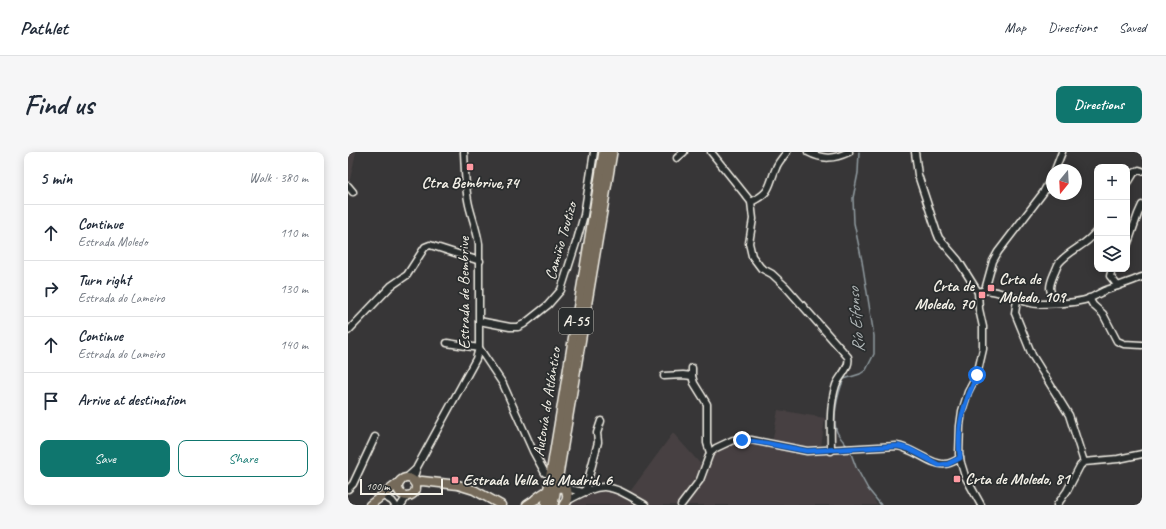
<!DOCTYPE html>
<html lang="en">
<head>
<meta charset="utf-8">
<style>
  :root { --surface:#fff; --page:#f6f6f7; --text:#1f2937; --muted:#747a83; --line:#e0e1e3; --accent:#0f766e }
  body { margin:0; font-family:Caveat,sans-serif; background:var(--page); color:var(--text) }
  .controls { position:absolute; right:12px; top:12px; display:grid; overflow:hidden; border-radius:8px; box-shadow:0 2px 10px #0003 }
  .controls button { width:36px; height:36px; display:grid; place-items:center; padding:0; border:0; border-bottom:1px solid var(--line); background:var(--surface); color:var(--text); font:20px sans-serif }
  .compass { position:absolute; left:698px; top:12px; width:36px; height:36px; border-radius:50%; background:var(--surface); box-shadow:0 2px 10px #0003; rotate:198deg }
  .scale { position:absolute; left:12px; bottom:10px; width:83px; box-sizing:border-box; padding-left:4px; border:2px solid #f4f1e8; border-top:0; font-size:11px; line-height:14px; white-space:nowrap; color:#f4f1e8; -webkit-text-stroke:3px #2a2d2e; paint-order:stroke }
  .stop { position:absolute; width:12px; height:12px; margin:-9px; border:3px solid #1a73e8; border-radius:50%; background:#fff }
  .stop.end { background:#1a73e8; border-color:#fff; box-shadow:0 1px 4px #0008 }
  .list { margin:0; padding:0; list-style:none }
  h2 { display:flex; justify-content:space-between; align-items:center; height:52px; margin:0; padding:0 16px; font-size:17px }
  h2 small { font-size:13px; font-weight:400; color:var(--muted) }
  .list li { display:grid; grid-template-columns:26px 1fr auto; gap:12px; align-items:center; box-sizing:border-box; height:56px; padding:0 16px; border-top:1px solid var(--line) }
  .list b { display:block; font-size:15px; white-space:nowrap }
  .list p { margin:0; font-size:13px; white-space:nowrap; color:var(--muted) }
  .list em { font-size:13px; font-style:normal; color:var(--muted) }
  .actions { display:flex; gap:8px; padding:12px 16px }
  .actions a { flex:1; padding:9px 0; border:1px solid var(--accent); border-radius:8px; text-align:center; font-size:14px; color:var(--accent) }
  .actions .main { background:var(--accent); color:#fff }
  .icon { flex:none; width:22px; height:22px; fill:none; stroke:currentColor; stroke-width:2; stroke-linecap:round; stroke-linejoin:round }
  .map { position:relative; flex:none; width:794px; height:353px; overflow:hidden; border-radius:8px }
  header { display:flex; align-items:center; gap:24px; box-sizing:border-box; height:56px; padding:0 20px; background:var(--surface); border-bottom:1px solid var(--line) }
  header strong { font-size:19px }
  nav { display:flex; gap:22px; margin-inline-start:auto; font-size:14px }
  .intro { display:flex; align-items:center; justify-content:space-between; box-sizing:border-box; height:96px; padding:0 24px }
  h1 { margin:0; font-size:28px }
  .button { padding:10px 18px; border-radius:8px; background:var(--accent); color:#fff; font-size:14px; font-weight:700 }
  main { display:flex; gap:24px; padding:0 24px }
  aside { flex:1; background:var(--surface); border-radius:8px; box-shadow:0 2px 10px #0003 }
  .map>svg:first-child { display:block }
  .built { fill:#474142 }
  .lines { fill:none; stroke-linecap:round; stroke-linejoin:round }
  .stream { stroke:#919ca1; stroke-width:1.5 }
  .minor-casing { stroke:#f4f1e8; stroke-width:9 }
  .major-casing { stroke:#f4f1e8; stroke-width:11 }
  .highway-casing { stroke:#f4f1e8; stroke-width:12 }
  .minor { stroke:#2a2d2e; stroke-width:6 }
  .major { stroke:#746a5a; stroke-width:8 }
  .highway { stroke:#746a5a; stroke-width:9 }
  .route { stroke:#1a73e8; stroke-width:5 }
  .poi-dot { fill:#ff9aa2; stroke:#2a2d2e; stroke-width:1.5 }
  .labels { text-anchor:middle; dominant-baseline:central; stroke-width:3.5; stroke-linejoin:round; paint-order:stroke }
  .shield { fill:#2a2d2e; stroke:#b7b6b0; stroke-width:1 }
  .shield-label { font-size:15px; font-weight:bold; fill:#f4f1e8 }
  .poi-label { font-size:16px; font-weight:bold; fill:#f4f1e8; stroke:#2a2d2e; text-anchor:start }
  .street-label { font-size:16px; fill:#f4f1e8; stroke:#2a2d2e }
  .water-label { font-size:17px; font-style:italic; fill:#b2b8b9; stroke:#2a2d2e }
</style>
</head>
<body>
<header>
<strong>Pathlet</strong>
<nav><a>Map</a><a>Directions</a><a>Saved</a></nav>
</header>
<div class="intro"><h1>Find us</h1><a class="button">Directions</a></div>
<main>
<aside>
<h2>5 min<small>Walk · 380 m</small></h2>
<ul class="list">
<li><svg class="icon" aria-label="ahead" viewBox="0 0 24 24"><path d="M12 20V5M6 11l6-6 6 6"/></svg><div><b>Continue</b><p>Estrada Moledo</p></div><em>110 m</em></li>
<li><svg class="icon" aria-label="right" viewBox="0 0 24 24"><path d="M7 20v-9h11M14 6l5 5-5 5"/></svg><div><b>Turn right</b><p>Estrada do Lameiro</p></div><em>130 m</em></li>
<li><svg class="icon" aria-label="ahead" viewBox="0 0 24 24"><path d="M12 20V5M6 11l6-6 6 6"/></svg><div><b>Continue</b><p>Estrada do Lameiro</p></div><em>140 m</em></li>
<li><svg class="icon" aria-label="arrive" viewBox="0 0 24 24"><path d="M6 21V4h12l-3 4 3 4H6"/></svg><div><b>Arrive at destination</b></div></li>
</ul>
<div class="actions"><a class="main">Save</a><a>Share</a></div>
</aside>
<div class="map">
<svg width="794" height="353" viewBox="0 0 794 353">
  <rect width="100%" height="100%" fill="#373637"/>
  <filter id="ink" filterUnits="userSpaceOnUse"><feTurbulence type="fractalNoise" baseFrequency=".025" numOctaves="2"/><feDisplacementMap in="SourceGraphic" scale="8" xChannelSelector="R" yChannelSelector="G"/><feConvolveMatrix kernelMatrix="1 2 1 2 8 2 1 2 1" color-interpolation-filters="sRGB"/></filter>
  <g filter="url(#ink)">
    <g class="built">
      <polygon points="0,0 8,0 1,32 0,31"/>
      <polygon points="430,258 477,266 472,302 501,301 529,353 302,353 281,341 325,281 356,316 360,305 385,288 424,292"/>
      <polygon points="259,339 269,342 288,353 222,353 242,342"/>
    </g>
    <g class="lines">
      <g class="stream">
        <path d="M500,295C496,290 489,283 488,277C484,264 491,238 496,227L512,222L518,218L526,202V184L514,109L506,71L505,46L510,21L511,0"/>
        <polyline points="502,299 508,315 520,337 533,353"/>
      </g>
      <defs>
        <g id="minor">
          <path d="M363,0L403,50L405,67L401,91L404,104L413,116L424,122L438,135L500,205C503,215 491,225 488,233C481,254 483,277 483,299"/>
          <path d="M460,0C475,8 486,7 501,0"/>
          <polyline points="567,0 570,23 589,81 591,86 610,108 630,140 631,157 635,175 635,197 629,223 620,240 614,259 612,274 611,302 613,311 617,324 633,353"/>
          <polyline points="329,6 336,0"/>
          <polyline points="707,18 714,0"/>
          <polyline points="780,31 786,21 791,18 794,19"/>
          <polyline points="0,34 5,40"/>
          <path d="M403,50C424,40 420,34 428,16C430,10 435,5 439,0"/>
          <polyline points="779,94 790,62 794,53"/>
          <polyline points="764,117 762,124 770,134"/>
          <polyline points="637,138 645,109 650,100 695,41 704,24"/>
          <path d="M630,140C647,133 671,152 691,152C705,152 727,151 740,147C746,145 751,141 756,139C769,134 782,130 794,125"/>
          <polyline points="741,146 745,153 755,162 769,189 776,192 794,193"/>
          <polyline points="669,148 667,161 684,203 721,263 736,310 770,307 794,302"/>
          <path d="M708,151C701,138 700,136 706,122C708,118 709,114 711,111C722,97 740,93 749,78"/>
          <polyline points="131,169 162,175 170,175 176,172 200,153 213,138 229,88 236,63 246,0"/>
          <polyline points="0,179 43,134 59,123 77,95 82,93 132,109"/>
          <polyline points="99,191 131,196 155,232 185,299 197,321 203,323"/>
          <polyline points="344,216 344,224 346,231 359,252 359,291 362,301"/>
          <polyline points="316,224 335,223 344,224"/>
          <polyline points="57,327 67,318"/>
          <path d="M65,328L69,315L128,207L131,196V92C129,78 124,66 121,53C117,36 117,17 116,0"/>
          <polyline points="218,336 235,340"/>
          <polyline points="0,337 5,332 27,285"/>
          <polyline points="237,340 250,290 249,281 253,269"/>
          <polyline points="37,345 44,349 47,353"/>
          <path d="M219,349C257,328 261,332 297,353"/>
          <polyline points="53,353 60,343"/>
          <path d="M333,353L352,328L362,301L368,296L385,288H403L459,299L549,294C565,296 584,314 597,312C602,312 607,309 612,306"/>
          <polyline points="709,353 719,339 732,314 736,310"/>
        </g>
        <g id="major">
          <circle cx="59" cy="335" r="9"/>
          <polyline points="66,330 74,329 110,333 126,338 153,353"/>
          <polyline points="22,353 52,330"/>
          <polyline points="179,353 188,347"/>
        </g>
        <g id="highway">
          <path d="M188,347C196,341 207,333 218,336C220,343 221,348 216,353"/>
          <polyline points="198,353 256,0"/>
          <polyline points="205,353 264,0"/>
        </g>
      </defs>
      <use href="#minor" class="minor-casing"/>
      <use href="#major" class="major-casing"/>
      <use href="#highway" class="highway-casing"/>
      <use href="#minor" class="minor"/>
      <use href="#major" class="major"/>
      <use href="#highway" class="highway"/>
    </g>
  </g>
  <g class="lines" filter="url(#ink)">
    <path class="route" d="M394,288L417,291L459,299L550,294L561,297L591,313L600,312L612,306C609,271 615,254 629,223"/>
  </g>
  <g class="poi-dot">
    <rect x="118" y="11" width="8" height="8" rx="2"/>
    <rect x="639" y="132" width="8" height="8" rx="2"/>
    <rect x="630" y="139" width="8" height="8" rx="2"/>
    <rect x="605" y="323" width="8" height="8" rx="2"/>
    <rect x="103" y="324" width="8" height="8" rx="2"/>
  </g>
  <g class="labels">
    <rect class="shield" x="211" y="156" width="34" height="26" rx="3"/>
    <g class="shield-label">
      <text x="228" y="169">A-55</text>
    </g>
    <g class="poi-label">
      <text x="122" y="31" text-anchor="middle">Ctra Bembrive,74</text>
      <text x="651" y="127">Crta de<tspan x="651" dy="18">Moledo, 109</tspan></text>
      <text x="626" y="134" text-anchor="end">Crta de<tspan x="626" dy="18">Moledo, 70</tspan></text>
      <text x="617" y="327">Crta de Moledo, 81</text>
      <text x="115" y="328">Estrada Vella de Madrid, 6</text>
    </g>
    <g class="street-label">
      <text transform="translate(213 89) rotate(-74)">Camiño Toutizo</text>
      <text transform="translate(116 141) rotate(-90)">Estrada de Bembrive</text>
      <text transform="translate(199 250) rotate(-81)">Autovía do Atlántico</text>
    </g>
    <g class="water-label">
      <text transform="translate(508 168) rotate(-95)">Río Eifonso</text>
    </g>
  </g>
</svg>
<div class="controls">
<button>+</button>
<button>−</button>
<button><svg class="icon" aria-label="layers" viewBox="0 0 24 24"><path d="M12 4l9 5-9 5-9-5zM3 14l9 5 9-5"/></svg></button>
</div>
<svg class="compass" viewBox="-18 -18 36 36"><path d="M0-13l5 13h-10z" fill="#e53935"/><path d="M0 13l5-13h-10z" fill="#747a83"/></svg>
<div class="scale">100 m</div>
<div class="stop" style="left:629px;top:223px"></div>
<div class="stop end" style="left:394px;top:288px"></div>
</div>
</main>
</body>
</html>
